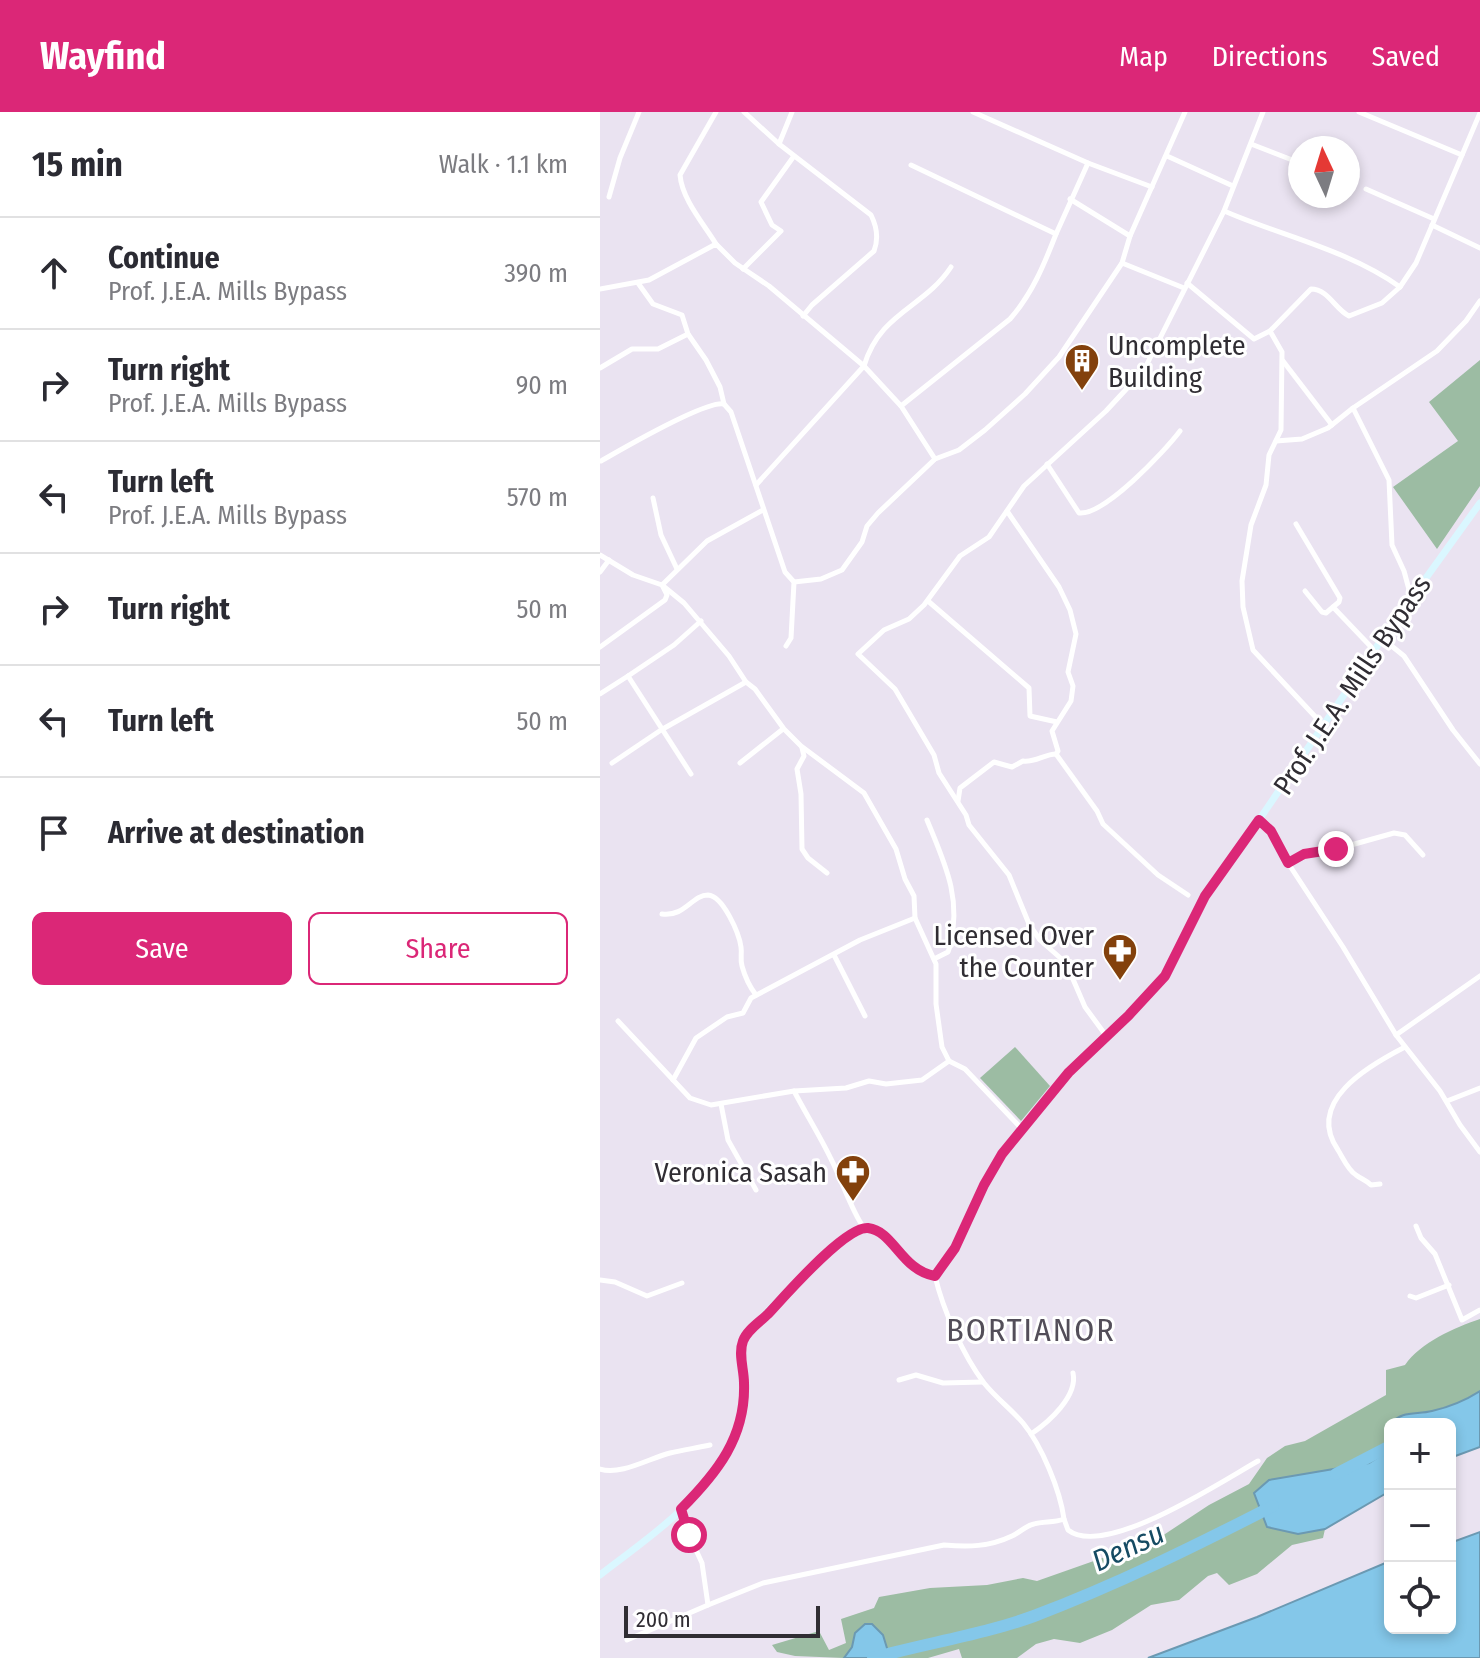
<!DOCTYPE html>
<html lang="en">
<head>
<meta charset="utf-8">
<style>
  :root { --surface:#fff; --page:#f2f2f3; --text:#2b2b33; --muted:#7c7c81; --line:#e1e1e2; --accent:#db2777 }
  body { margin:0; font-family:"Fira Sans Condensed",sans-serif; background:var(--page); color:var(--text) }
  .controls { position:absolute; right:24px; bottom:24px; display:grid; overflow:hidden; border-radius:12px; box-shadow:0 4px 12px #0003 }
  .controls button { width:72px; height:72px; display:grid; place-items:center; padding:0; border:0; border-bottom:2px solid var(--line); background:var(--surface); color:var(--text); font:40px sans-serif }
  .compass { position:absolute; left:688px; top:24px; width:72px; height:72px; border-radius:50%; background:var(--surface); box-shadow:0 4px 12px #0003; rotate:356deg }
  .scale { position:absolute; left:24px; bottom:20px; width:196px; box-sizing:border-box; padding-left:8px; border:4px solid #302d33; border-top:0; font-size:22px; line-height:28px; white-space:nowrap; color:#302d33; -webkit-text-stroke:6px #fff; paint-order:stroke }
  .stop { position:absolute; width:24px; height:24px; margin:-18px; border:6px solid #db2777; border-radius:50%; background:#fff }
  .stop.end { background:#db2777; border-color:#fff; box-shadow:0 2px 8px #0008 }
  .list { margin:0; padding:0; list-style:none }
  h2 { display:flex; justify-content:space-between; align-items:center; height:104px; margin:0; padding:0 32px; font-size:34px }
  h2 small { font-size:26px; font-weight:400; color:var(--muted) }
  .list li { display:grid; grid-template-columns:52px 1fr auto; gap:24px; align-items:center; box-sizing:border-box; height:112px; padding:0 32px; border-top:2px solid var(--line) }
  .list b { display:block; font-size:30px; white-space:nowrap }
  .list p { margin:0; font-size:26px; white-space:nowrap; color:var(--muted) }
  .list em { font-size:26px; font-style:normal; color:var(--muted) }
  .actions { display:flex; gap:16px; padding:24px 32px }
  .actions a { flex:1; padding:18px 0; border:2px solid var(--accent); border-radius:12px; text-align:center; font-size:28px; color:var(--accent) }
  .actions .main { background:var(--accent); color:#fff }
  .icon { flex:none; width:44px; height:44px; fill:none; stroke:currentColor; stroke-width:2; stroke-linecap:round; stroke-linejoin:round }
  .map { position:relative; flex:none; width:880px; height:1546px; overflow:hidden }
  header { display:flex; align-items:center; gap:48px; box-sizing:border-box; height:112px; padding:0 40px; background:var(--accent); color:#fff }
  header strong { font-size:38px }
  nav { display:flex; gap:44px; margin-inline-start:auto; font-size:28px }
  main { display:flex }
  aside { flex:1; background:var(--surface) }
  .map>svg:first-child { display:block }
  .green { fill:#9cbca3 }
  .water { fill:#84c7e9; stroke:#6b99b2; stroke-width:2 }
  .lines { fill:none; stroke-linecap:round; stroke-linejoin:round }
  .river { stroke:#84c7e9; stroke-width:12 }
  .street { stroke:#fff; stroke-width:5 }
  .secondary { stroke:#daf7ff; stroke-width:7 }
  .route { stroke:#db2777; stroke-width:10 }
  .labels { text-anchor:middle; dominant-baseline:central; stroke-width:6; stroke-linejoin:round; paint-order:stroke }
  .poi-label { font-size:28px; fill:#302d33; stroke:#fff; text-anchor:end }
  .street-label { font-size:28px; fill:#302d33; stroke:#fff }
  .water-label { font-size:30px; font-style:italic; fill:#154b63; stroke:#fff }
  .quarter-label { font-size:32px; letter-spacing:2px; fill:#534e59; stroke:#fff }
</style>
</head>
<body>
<header>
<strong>Wayfind</strong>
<nav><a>Map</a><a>Directions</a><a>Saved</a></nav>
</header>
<main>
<aside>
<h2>15 min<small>Walk · 1.1 km</small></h2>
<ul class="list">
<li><svg class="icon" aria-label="ahead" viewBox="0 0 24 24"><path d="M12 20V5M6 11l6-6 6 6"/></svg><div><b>Continue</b><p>Prof. J.E.A. Mills Bypass</p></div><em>390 m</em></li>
<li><svg class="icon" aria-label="right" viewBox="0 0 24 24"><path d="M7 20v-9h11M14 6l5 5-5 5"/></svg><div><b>Turn right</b><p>Prof. J.E.A. Mills Bypass</p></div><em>90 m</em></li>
<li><svg class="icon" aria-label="left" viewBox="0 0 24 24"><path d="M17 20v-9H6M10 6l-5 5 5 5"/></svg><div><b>Turn left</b><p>Prof. J.E.A. Mills Bypass</p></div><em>570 m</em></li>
<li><svg class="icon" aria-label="right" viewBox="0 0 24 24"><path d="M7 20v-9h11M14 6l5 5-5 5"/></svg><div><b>Turn right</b></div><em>50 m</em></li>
<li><svg class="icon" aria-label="left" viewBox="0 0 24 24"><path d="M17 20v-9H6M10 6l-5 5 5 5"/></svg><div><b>Turn left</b></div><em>50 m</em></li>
<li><svg class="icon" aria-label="arrive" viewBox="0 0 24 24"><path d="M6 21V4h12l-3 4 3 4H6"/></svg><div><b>Arrive at destination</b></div></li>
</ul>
<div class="actions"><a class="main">Save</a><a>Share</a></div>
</aside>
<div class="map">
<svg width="880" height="1546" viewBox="0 0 880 1546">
  <rect width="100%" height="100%" fill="#eae3f1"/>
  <g class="green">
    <polygon points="880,248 880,374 837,437 793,375 858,329 829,290"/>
    <polygon points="415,935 450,974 421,1009 380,966"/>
    <path d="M880,1207V1279C866,1288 848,1295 831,1299C817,1302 806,1300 793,1308L781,1343L769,1351L703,1363L698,1422L725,1417L723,1426L692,1433L657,1462L629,1473L617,1461L608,1464L579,1488L551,1493L512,1518L480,1531L454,1527L436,1532L417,1546H362L359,1537L328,1546H290L283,1523L255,1521L252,1535L244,1546L195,1544L177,1540L172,1533L219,1519L229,1538L246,1531L241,1507L274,1496L279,1485L330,1476L387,1473L423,1466L437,1469L559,1426L609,1393L649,1372L667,1346L685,1334L705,1329L786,1283V1258L805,1253C821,1230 854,1216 880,1207Z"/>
  </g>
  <g class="water">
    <path d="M880,1279V1335L850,1346V1312H791C801,1298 817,1303 832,1299C849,1295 866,1288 880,1279Z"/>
    <polygon points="790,1315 790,1379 725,1417 698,1422 667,1415 654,1381 669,1368 769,1351 781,1343"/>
    <polygon points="880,1420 880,1546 548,1546 657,1505 790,1449 790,1516 850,1516 850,1431"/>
    <polygon points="265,1512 272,1512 283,1523 290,1546 244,1546 252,1535 255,1521"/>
  </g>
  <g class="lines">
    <g class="river">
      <polyline points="736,1362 790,1334"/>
      <path d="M273,1546C326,1531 382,1523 434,1504C516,1473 595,1434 673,1394"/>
    </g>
    <g class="street">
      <path d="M116,0L80,63C82,87 103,111 116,132"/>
      <path d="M144,0L179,32L271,103C277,115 279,126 274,139L212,193L203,204"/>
      <polyline points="373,0 488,51 552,75"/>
      <polyline points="759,0 862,43"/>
      <polyline points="179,32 192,0"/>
      <polyline points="651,32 700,51"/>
      <polyline points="567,44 633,74"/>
      <polyline points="311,53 456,122 488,51"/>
      <polyline points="766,77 834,107"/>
      <polyline points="9,85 20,46 39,0"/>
      <polyline points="470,87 530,124"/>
      <path d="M624,99C682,124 748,138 800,175L816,151L880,1"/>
      <polyline points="832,113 880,136"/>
      <polyline points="522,151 584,176"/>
      <polyline points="143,157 181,119 172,113 161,90 194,44"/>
      <polyline points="38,171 53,192 82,203 88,222 106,248 120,275 124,292 131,300 185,460 194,470 191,526 186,534"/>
      <path d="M587,171L654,227L670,219L711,177C728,177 735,197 749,204L782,191L800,175"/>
      <polyline points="0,177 49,168 116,132 135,151 169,174 264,254 301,294 335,347"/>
      <polyline points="670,219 682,240 681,318 669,343 666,373 651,413 642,469 643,495 653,538 723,613"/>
      <polyline points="683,249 732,313"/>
      <polyline points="0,256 32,237 58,237 88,222"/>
      <path d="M301,294L410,207C432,182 444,153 456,122"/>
      <polyline points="753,296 789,368 792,433 804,459 811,485"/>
      <polyline points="676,329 702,327 728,316 753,296 837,239 866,209 880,189"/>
      <path d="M1,349C22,337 106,288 124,292"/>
      <path d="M447,352L479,401C504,404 565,339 580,319"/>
      <path d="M156,373L264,254C280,200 324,196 351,155"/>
      <polyline points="53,386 61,423 77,457"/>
      <polyline points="696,412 740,486 739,490 733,495"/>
      <polyline points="0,443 33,463 62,473 84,491 129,544 146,570 155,577 184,617 201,634 264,681 296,737 305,767 314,784 315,806 336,852 336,892 342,935 349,949 365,957 422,1017"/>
      <polyline points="0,460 9,448"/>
      <polyline points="194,470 221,467 242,458 262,430 267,414 278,401 335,347 359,338 385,318 425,282 459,245 522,151 530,124 585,0"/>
      <polyline points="705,479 722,500 726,501 733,495 774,538"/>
      <polyline points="328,489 429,576 430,604 457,610"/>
      <polyline points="783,527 804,544 853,618 880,652"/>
      <polyline points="0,535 65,488 67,483 62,473 107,429 163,398"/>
      <polyline points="0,582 28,564"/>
      <polyline points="202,636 204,644 197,657 201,682 202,737 208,746 227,761"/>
      <polyline points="456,642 497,699 503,712 558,763 588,783"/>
      <polyline points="12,651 61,618 146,570"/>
      <polyline points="140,651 183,617"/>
      <polyline points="91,662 28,564 74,533 101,509"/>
      <path d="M358,689L360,676L394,650L412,655L423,649C434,651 445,642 456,642L458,639L452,619L471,589L473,574L468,560L476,522L470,498L459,475L407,399"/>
      <path d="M327,708C345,752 362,786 350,834L348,840L334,847"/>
      <polyline points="659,708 671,719 688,751 743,835 796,923 840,979 860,1013 880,1040"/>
      <polyline points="688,751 704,742 726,740 794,721 805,723 823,743"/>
      <path d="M62,802C85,805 92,783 108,783C123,784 139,821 141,835C142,842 140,847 142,854C145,865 149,874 156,883"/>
      <polyline points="234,843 265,904"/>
      <polyline points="18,909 90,986 111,993 194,979 246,976 269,969 286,972 322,968 349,949"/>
      <polyline points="796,923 880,864"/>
      <polyline points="507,925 485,895 466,851 440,828 429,812 409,763 369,713 366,703 339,661 334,643 295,577 258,542 284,518 309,507 324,493 360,444 389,425 424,374 506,299 544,258 624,99 663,0"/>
      <polyline points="73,968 96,926 127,905 143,901 151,886 260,828 315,806"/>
      <path d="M194,979C206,1002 220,1024 231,1047C242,1068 251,1098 264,1116"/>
      <polyline points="847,989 880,976"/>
      <polyline points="121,992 128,1028 156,1078"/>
      <path d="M780,1072L771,1073C766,1068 761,1067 756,1063C748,1058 743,1046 738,1038C705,990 768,954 805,935"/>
      <polyline points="816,1114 821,1126 835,1142 862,1208 880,1198"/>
      <polyline points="0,1168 15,1170 47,1184 82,1171"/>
      <polyline points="810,1184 816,1186 849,1173"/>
      <polyline points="299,1268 316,1263 343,1271 383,1270"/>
      <path d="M431,1322C449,1310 478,1284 473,1261"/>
      <path d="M0,1357C20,1364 50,1346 70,1341C83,1338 96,1336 110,1333"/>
      <path d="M81,1397L89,1423L102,1451L108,1493L163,1471L344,1433C368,1435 389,1435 412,1424C419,1421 425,1414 434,1412C443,1409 454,1411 464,1407C460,1378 442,1334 423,1311C411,1297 396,1286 384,1271C363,1243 343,1198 335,1164"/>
      <path d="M464,1407L468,1418C505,1447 622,1369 658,1349"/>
      <polyline points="27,1528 108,1493"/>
    </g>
    <path class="secondary" d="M0,1463C58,1418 133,1370 143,1291C146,1270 139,1250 143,1229C155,1210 239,1124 259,1117C265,1115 272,1116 277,1119C302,1131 302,1159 335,1164L341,1159L402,1042L469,960L529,903L565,864L605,784L659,708L782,527L880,391"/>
  </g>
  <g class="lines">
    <path class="route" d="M89,1423L81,1397C117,1361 146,1325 144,1271C144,1257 138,1242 143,1229C147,1218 160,1210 168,1202C185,1184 245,1114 268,1116C294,1119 301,1158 335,1164L355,1136L384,1073L402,1042L469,960L529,903L565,864L605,784L659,708L671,719L688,751L704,742L736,737"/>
  </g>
  <defs>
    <symbol id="building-pin" viewBox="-11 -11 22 30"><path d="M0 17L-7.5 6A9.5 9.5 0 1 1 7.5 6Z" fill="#83410c" stroke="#fff"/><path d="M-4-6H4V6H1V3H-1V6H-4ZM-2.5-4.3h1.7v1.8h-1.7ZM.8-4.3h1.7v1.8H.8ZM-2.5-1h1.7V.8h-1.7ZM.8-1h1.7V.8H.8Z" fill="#fff"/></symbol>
    <symbol id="pharmacy-pin" viewBox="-11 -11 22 30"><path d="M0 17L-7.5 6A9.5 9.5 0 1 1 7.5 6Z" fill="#83410c" stroke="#fff"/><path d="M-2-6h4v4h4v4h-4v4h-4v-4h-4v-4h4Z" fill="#fff"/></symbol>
  </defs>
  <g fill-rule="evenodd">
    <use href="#building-pin" x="462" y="229" width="40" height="54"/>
    <use href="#pharmacy-pin" x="500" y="819" width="40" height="54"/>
    <use href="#pharmacy-pin" x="233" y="1040" width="40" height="54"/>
  </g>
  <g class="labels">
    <g class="poi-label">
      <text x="508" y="233" text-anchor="start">Uncomplete<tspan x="508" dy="32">Building</tspan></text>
      <text x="494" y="823">Licensed Over<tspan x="494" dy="32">the Counter</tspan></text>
      <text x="227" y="1060">Veronica Sasah</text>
    </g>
    <g class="street-label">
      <text transform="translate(752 573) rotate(-56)">Prof. J.E.A. Mills Bypass</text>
    </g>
    <g class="water-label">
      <text transform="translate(528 1435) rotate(-25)">Densu</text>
    </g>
    <g class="quarter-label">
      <text x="431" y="1218">BORTIANOR</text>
    </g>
  </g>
</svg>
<div class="controls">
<button>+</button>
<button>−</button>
<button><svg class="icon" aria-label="locate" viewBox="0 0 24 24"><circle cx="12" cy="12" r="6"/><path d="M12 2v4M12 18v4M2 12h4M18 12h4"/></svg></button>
</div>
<svg class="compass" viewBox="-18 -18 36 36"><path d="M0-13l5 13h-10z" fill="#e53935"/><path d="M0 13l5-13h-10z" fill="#7c7c81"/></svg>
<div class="scale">200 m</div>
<div class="stop" style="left:89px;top:1423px"></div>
<div class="stop end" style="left:736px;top:737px"></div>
</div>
</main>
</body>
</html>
